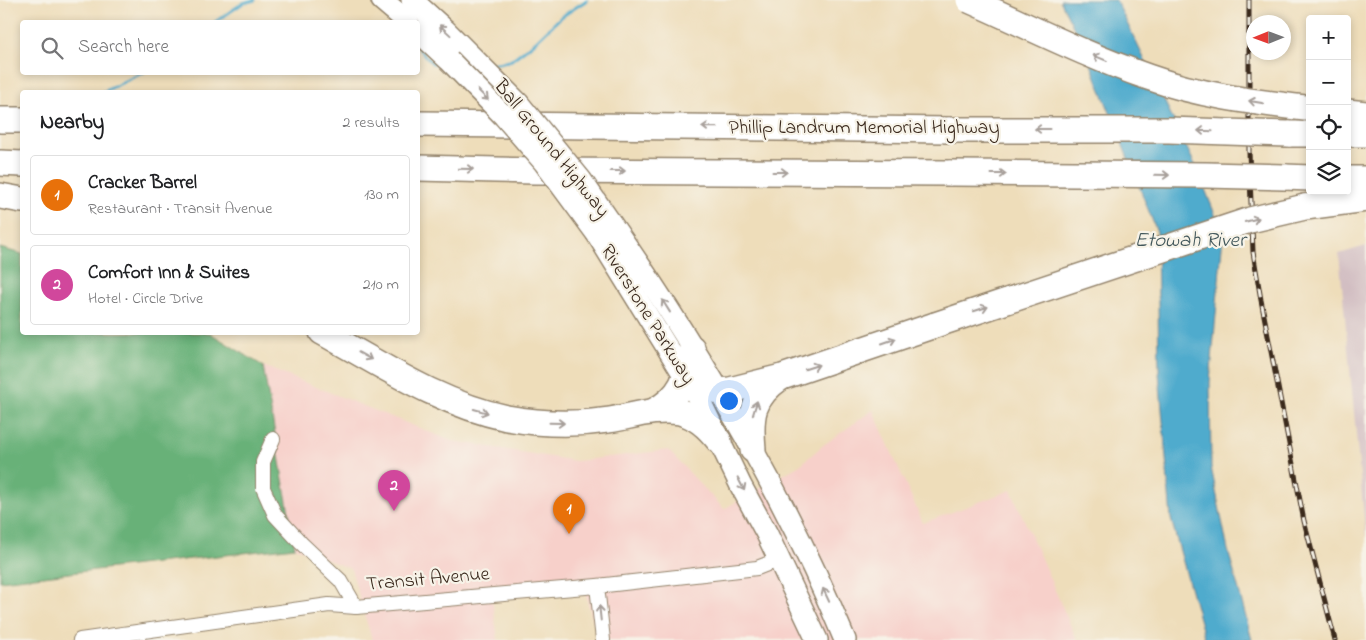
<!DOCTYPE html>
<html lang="en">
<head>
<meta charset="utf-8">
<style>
  :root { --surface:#fff; --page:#f6f6f6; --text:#202124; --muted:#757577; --line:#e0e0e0; --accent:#d1495b }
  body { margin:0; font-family:"Indie Flower",sans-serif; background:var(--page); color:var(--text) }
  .controls { position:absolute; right:15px; top:15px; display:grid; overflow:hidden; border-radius:5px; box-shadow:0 2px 8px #0003 }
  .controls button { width:45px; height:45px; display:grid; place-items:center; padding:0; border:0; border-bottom:1px solid var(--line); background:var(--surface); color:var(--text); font:25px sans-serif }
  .compass { position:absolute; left:1246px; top:15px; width:45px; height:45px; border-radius:50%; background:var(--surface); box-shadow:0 2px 8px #0003; rotate:269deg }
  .you { position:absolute; left:728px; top:400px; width:18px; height:18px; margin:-12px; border:4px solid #fff; border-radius:50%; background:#1a73e8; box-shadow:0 0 0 8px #1a73e833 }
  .badge { display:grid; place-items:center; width:32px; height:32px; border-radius:50%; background:var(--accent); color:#fff; font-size:16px; font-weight:700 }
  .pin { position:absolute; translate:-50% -41px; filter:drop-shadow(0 1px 2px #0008) }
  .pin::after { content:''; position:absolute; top:26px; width:18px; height:15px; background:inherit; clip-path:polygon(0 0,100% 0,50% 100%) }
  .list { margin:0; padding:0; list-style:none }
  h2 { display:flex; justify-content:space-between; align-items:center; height:65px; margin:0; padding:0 20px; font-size:21px }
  h2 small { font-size:16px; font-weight:400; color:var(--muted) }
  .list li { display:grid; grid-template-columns:32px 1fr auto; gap:15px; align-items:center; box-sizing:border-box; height:80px; margin:0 10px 10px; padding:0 10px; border:1px solid var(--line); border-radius:5px }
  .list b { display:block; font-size:19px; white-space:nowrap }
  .list p { margin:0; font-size:16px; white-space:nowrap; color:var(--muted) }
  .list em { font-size:16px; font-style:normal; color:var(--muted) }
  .icon { flex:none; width:28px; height:28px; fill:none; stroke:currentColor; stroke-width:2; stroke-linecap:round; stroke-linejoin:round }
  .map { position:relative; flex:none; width:1366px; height:640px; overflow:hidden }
  .search { position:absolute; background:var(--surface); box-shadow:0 2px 8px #0003; left:20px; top:20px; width:400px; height:55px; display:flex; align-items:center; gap:12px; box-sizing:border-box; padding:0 18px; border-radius:5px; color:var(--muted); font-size:19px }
  .panel { position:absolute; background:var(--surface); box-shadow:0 2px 8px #0003; left:20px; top:90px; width:400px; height:245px; border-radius:5px }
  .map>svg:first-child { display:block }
  .built { fill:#f7d0ca }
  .industrial { fill:#d2bec2 }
  .forest { fill:#68b178; stroke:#526e4b }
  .water { fill:#4fabcd; stroke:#456a76 }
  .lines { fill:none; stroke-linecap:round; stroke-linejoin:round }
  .stream { stroke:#4fabcd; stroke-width:3 }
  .minor-casing { stroke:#94846c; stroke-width:16 }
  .primary-casing { stroke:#94846c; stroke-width:24 }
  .motorway-casing { stroke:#94846c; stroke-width:28 }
  .minor { stroke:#fff; stroke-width:14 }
  .primary { stroke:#fff; stroke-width:21 }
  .motorway { stroke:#fff; stroke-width:25 }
  .rail-casing { stroke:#3b2a1e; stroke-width:5 }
  .rail { stroke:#f7f3e8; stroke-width:3; stroke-dasharray:9; stroke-linecap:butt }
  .primary-bridge-casing { stroke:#94846c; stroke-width:24; stroke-linecap:butt }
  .motorway-bridge-casing { stroke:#94846c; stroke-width:28; stroke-linecap:butt }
  .primary-bridge { stroke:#fff; stroke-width:21 }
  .motorway-bridge { stroke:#fff; stroke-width:25 }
  .oneway { stroke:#a79f9a }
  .labels { text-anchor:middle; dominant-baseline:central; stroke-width:4.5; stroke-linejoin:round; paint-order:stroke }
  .street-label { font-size:20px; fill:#3b2a1e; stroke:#f7f3e8 }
  .water-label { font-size:21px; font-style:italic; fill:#42575b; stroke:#f7f3e8 }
</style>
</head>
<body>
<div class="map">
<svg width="1366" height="640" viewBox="0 0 1366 640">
  <rect width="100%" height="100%" fill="#f7f3e8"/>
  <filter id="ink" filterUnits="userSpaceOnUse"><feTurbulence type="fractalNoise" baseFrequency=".02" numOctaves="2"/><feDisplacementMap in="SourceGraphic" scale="10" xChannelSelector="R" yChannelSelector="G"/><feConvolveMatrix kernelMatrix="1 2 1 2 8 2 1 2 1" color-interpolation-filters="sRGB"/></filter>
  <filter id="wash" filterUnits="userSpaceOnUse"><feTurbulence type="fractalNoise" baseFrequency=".0096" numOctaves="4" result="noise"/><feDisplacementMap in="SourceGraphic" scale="20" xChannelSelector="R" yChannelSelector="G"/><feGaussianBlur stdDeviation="1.12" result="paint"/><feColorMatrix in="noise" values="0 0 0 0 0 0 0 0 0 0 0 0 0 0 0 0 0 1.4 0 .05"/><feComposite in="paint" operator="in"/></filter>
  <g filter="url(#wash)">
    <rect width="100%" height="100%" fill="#eeddba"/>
    <polygon class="built" points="263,366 452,441 576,461 668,450 724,509 800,465 822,446 873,410 923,523 1011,490 1077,640 599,640 584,590 492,598 498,640 372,640 351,569 295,547"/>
    <polygon class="industrial" points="1366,246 1366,539 1339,254"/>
    <polygon class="forest" points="0,248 22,254 22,332 210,333 263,366 295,547 0,581"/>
    <polygon class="water" points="1060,0 1116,0 1198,171 1223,235 1210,382 1211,467 1228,550 1252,640 1205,640 1171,519 1159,373 1157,232 1088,57"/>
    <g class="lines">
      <g class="stream">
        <polyline points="215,22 243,3 255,0"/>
        <polyline points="418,48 432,63 440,64"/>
        <polyline points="491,64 510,61 535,42 561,17 587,0"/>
        <polyline points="103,92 144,72"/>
      </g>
    </g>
  </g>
  <g filter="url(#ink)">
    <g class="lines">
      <defs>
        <g id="minor">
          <polyline points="273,439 263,462 263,488 275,515 301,543 341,581 356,607"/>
          <polyline points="597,586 603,640"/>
          <polyline points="80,640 329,605 356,607 597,586 757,568 780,559"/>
        </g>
        <g id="primary">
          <polyline points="382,0 408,22"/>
          <polyline points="412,0 445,30 518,103"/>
          <polyline points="418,31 449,60"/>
          <path d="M610,222C701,353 784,492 845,640"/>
          <polyline points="597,234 699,399 741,486 767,534 817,640"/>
        </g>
        <g id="motorway">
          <polyline points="1347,112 1366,114"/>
          <polyline points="0,120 22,120"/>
          <polyline points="418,124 950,130"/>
          <polyline points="1288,134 1310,134"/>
          <polyline points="1347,134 1366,134"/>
          <polyline points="0,163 22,164"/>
          <polyline points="418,168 534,171 951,173"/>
          <polyline points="1285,177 1310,178"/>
          <polyline points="1347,179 1366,179"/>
          <polyline points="0,196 22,200"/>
          <polyline points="1305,207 1366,199"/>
          <path d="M322,332C382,365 440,404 507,418C540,424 576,425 609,420C633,416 656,408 680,412C697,416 709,428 719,441"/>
          <polyline points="686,377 713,390 719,391 730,390 782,377 935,325"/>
          <path d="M654,411C682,396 687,377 692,348"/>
          <path d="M753,450C750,417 751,398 780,378"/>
        </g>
      </defs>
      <use href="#minor" class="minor-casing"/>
      <use href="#primary" class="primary-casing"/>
      <use href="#motorway" class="motorway-casing"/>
      <use href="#minor" class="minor"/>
      <use href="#primary" class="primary"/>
      <use href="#motorway" class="motorway"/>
      <defs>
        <polyline id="rail" points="1249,0 1249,152 1253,252 1261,300 1304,521 1335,640"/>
      </defs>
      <use href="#rail" class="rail-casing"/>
      <use href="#rail" class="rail"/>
      <defs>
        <g id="primary-bridge">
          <polyline points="449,60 504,116 544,162 597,234"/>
          <polyline points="518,103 581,180 610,222"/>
        </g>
        <g id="motorway-bridge">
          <path d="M969,0C1028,26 1087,56 1148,77C1198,95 1252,102 1305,108"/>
          <polyline points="950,130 1169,130 1288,134"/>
          <polyline points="951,173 1206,175 1285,177"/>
          <polyline points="935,325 1250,220 1305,207"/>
        </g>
      </defs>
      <use href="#primary-bridge" class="primary-bridge-casing"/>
      <use href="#motorway-bridge" class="motorway-bridge-casing"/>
      <use href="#primary-bridge" class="primary-bridge"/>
      <use href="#motorway-bridge" class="motorway-bridge"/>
    </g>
    <defs><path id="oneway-shaft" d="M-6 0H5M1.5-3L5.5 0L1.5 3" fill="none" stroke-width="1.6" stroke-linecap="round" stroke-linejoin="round" transform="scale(1.25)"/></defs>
    <g class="oneway">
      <use href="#oneway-shaft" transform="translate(445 30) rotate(-137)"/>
      <use href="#oneway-shaft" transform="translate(1100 58) rotate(-157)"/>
      <use href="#oneway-shaft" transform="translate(483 95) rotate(45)"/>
      <use href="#oneway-shaft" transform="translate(1256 102) rotate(-171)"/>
      <use href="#oneway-shaft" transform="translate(709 127) rotate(-179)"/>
      <use href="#oneway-shaft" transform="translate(1042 129) rotate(180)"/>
      <use href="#oneway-shaft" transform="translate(1205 131) rotate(-178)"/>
      <use href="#oneway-shaft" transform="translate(466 169) rotate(1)"/>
      <use href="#oneway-shaft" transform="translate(618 171)"/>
      <use href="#oneway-shaft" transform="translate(780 172)"/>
      <use href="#oneway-shaft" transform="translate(999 174)"/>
      <use href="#oneway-shaft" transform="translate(1162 175) rotate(1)"/>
      <use href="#oneway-shaft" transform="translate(1252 220) rotate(-16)"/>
      <use href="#oneway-shaft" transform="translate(666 306) rotate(-122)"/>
      <use href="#oneway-shaft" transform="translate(981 309) rotate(-18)"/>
      <use href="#oneway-shaft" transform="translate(889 341) rotate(-19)"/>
      <use href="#oneway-shaft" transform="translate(365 356) rotate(29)"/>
      <use href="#oneway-shaft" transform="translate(812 367) rotate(-18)"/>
      <use href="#oneway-shaft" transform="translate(755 408) rotate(-73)"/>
      <use href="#oneway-shaft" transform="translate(481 411) rotate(15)"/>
      <use href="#oneway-shaft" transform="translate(557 423) rotate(1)"/>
      <use href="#oneway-shaft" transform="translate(741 484) rotate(63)"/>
      <use href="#oneway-shaft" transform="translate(826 595) rotate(-115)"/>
      <use href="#oneway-shaft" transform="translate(600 613) rotate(-96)"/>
    </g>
  </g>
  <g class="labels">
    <g class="street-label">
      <text x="864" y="128">Phillip Landrum Memorial Highway</text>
      <text transform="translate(551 149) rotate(51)">Ball Ground Highway</text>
      <text transform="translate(647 315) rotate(58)">Riverstone Parkway</text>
      <text transform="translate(428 580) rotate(-5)">Transit Avenue</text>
    </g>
    <g class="water-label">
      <text x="1190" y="241">Etowah River</text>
    </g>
  </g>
</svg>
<div class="controls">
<button>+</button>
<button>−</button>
<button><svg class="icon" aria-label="locate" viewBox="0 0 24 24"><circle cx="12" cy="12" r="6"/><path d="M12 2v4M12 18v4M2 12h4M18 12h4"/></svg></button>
<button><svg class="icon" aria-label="layers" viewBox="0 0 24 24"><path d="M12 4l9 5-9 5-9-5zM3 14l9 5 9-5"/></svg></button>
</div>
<svg class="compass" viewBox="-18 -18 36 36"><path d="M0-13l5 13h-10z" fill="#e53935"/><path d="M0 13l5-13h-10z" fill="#757577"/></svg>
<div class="you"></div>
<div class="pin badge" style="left:569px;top:534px;background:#e8710a">1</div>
<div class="pin badge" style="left:394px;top:511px;background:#d1479c">2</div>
<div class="search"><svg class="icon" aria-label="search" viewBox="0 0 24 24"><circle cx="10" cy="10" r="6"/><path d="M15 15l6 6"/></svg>Search here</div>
<section class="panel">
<h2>Nearby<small>2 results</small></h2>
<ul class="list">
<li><span class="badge" style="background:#e8710a">1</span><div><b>Cracker Barrel</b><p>Restaurant · Transit Avenue</p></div><em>130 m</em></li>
<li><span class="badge" style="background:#d1479c">2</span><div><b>Comfort Inn &amp; Suites</b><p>Hotel · Circle Drive</p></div><em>210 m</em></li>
</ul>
</section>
</div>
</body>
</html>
